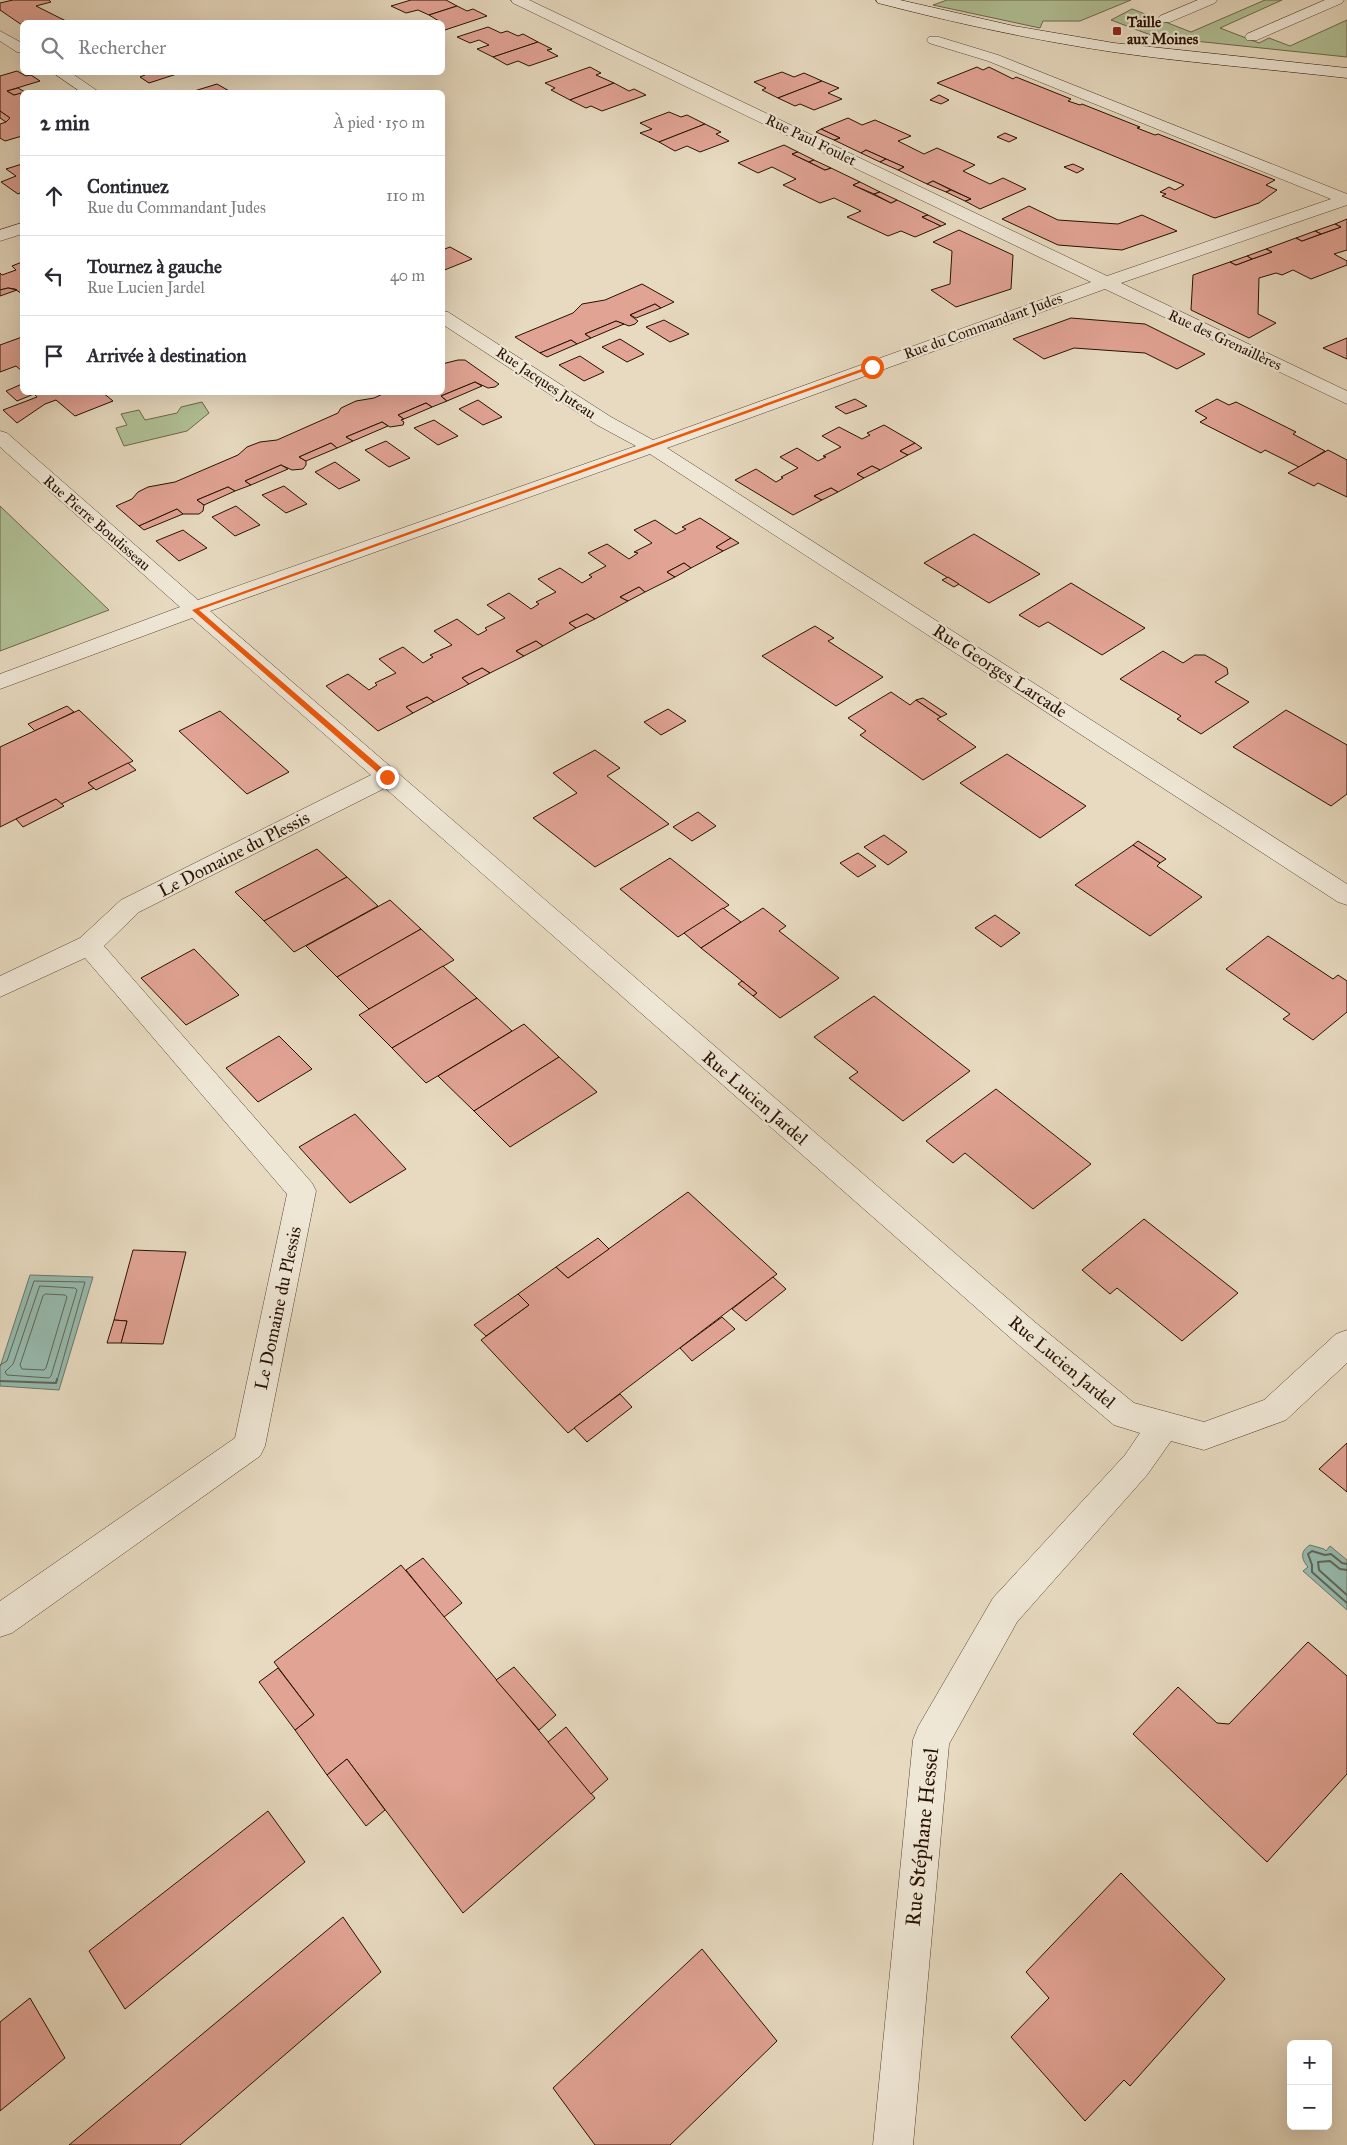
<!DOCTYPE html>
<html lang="fr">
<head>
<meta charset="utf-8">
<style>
  :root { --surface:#fff; --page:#f2f2f3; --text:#2b2b33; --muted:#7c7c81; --line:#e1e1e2 }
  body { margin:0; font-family:"IM FELL Great Primer",serif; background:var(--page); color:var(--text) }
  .controls { position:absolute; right:15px; bottom:15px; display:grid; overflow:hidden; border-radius:8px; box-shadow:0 5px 20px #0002 }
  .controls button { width:45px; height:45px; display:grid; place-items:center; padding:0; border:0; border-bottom:1px solid var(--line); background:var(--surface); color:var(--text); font:25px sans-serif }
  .stop { position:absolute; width:15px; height:15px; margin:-11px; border:4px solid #ea580c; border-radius:50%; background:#fff }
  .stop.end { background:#ea580c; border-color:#fff; box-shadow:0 1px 5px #0008 }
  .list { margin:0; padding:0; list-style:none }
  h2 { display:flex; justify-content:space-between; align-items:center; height:65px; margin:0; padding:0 20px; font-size:21px }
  h2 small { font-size:16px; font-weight:400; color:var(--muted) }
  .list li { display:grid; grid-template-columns:32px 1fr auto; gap:15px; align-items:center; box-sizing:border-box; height:80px; padding:0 20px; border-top:1px solid var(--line) }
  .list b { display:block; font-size:19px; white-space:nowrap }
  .list p { margin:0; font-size:16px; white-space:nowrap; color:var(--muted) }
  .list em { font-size:16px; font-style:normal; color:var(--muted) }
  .icon { flex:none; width:28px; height:28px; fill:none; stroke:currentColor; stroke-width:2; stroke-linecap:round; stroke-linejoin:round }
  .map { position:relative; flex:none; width:1347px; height:2145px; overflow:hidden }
  .search { position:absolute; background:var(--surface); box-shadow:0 5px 20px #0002; left:20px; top:20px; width:425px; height:55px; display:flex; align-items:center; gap:12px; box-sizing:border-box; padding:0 18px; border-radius:8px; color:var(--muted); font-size:19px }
  .panel { position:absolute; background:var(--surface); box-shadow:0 5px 20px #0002; left:20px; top:90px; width:425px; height:305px; border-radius:8px }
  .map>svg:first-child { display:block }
  .green { fill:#b1c196; stroke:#6c694b }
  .water { fill:#97bbaf; stroke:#6b7769 }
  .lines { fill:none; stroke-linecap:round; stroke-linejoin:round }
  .shore-far1 { stroke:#606658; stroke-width:1 }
  .shore { stroke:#606658; stroke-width:2 }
  .building { fill:#e1a394; stroke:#281100 }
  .lane-casing { stroke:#584330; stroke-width:1 }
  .street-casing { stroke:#584330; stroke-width:1 }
  .secondary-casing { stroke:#281100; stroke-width:1 }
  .lane { fill:#efe7d6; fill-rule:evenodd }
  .street { fill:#efe7d6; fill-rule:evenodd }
  .secondary { fill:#efe7d6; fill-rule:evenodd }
  .route { fill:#ea580c }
  .poi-dot { fill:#8f2418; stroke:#efe7d6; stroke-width:2 }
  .labels { text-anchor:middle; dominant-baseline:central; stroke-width:4.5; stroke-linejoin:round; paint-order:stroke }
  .far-poi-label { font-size:15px; font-weight:bold; fill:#281100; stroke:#efe7d6; text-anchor:start }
  .far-street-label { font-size:15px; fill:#281100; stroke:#efe7d6 }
  .street-label { font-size:18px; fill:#281100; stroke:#efe7d6 }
  .near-street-label { font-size:21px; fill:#281100; stroke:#efe7d6 }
</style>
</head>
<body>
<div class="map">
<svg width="1347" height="2145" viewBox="0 0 1347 2145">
  <rect width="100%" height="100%" fill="#e7dac0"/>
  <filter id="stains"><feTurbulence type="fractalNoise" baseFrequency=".004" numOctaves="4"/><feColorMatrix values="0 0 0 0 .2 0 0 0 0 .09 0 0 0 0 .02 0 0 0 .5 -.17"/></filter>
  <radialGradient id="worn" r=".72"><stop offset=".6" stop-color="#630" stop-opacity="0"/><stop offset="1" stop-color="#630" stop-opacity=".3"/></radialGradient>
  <g class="green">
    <polygon points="947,0 1131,0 1080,21 1043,21 1040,28 933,5"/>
    <polygon points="1265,0 1282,0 1220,28 1259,43 1269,38 1290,46 1347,20 1347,57 1166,38 1148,34 1111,20 1132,9 1191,32"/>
    <polygon points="202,402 209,413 187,431 124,446 116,428 127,425 121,414 139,410 145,420 177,413 181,407"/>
    <polygon points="0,506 109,610 0,651"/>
  </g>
  <g class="water">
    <polygon points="30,1275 93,1277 59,1390 0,1386 0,1367"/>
    <path d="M1310,1545L1324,1549L1326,1551L1330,1546L1347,1560V1610L1303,1571L1308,1567C1301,1559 1300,1551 1310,1545Z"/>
  </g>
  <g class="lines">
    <g class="shore-far1">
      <polygon points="40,1286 75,1288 77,1290 51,1376 49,1378 7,1375 5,1372 13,1364"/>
      <polygon points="46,1294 65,1295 67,1297 46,1368 44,1370 22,1369 20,1365 43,1296"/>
      <polyline points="0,1365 7,1361 34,1281 85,1282 57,1381"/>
    </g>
    <g class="shore">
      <polyline points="0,1381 56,1383 57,1379"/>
      <polyline points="1347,1564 1342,1563 1331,1554 1325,1555 1312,1551 1308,1554 1312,1565 1312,1572 1347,1603"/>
      <polyline points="1347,1570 1340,1569 1330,1561 1318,1562 1319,1570 1347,1595"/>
    </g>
  </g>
  <g class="building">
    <polygon points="13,0 49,0 51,2 36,6 68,22 22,22 22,25 0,10 0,3"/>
    <polygon points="411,0 446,0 457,6 429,15 418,10 406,13 391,6"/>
    <polygon points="457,6 467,11 473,9 487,16 442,31 442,22 433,22 439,21 429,15"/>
    <polygon points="488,27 501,33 507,31 518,36 523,34 538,42 493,57 477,49 489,45 479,40 470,43 457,37"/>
    <polygon points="538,42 552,49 547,50 558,56 529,66 518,61 507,65 493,57"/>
    <polygon points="590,67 601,73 596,75 614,83 570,100 551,90 555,88 545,83"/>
    <polygon points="977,67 983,70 989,67 1013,79 1016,77 1071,99 1068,101 1080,105 1082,104 1140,127 1137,128 1155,135 1158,134 1275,180 1266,185 1277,190 1259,203 1215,218 1212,217 1162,196 1166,194 1160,192 1169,187 1175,190 1184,185 937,83"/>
    <polygon points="17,71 26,76 31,75 40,81 7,91 14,95 19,93 22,95 22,136 5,141 0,138 0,124 6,122 10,118 0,111 0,76"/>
    <polygon points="141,72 183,72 149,83 140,77 145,75"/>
    <polygon points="782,72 794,77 804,73 822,81 778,98 762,90 766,88 754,82"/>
    <polygon points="822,81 839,88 828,93 842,99 814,110 800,104 795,106 778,98"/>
    <polygon points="614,83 629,91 634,89 646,95 602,111 591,106 586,108 570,100"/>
    <polygon points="217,84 231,92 191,92"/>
    <polygon points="18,88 25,92 14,95 7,91"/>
    <polygon points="939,95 949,100 941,104 930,100"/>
    <polygon points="0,111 10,118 6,122 0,118"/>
    <polygon points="669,112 681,117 687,115 705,124 659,142 640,133 652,129 640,123"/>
    <polygon points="848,118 862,125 875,120 911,136 898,141 924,154 937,148 975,165 963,171 990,184 1003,178 1026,189 980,209 965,201 971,199 933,181 927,184 898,170 904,167 866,150 861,153 834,140 840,138 821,129"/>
    <polygon points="705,124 721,132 716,134 729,141 700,152 687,146 675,151 659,142"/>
    <polygon points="821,129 840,138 834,140 816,132"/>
    <polygon points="1005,133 1017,138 1009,142 997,137"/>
    <polygon points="784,145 798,152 792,154 825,170 831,168 860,182 853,185 891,203 897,200 928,215 922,217 941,226 915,237 901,231 888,236 847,217 861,211 834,198 820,203 783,185 796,179 772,167 758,173 738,163"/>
    <polygon points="866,150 886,159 880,162 861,153"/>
    <polygon points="798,152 814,160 809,162 792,154"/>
    <polygon points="886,159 904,167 898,170 880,162"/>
    <polygon points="814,160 831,168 825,170 809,162"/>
    <polygon points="22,164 22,192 18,194 1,182 16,176 6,169"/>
    <polygon points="1073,164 1084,169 1077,173 1064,167"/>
    <polygon points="933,181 951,190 946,192 927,184"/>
    <polygon points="860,182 880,192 874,194 853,185"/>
    <polygon points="951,190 971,199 965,201 946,192"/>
    <polygon points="880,192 897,200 891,203 874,194"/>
    <polygon points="1029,206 1058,220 1118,224 1142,215 1177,231 1122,250 1058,245 1002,219"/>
    <polygon points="928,215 946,224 941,226 922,217"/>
    <polygon points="1347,219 1347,250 1334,254 1347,261 1347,265 1311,279 1293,270 1282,275 1276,273 1259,278 1258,314 1276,323 1249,338 1191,310 1193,275 1230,262 1236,265 1252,259 1272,252 1266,249 1296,238 1302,241 1341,227 1335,224"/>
    <polygon points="1335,224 1341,227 1321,234 1315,231"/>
    <polygon points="959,230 1013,255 1011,289 956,307 931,290 950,284 952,251 933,242"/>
    <polygon points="1315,231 1321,234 1302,241 1296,238"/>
    <polygon points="450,247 472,259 442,271 442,250"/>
    <polygon points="1266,249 1272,252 1252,259 1247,256"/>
    <polygon points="1247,256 1252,259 1236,265 1230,262"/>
    <polygon points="22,262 22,294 15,289 8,288 0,290 0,273 2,275 16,270 12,266"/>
    <polygon points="642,284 674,302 661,308 655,304 630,315 638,321 635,324 629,326 616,321 585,334 591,338 577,344 571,340 540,353 515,337 573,313 582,304 605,300"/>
    <polygon points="8,288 17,290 0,296 0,290"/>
    <polygon points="655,304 661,308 636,318 630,315"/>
    <polygon points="1071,318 1145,324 1205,354 1177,369 1145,353 1074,348 1044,359 1013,339"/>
    <polygon points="664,320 689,334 670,342 646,327"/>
    <polygon points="616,321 624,324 591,338 585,334"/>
    <polygon points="22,337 22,371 16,366 0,372 0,345"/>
    <polygon points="1347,338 1347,359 1323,348"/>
    <polygon points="620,339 644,354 627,362 602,347"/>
    <polygon points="571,340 577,344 547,357 540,353"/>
    <polygon points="580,356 604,372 584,381 559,365"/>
    <polygon points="458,360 465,360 499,384 495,387 488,388 475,382 441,396 447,401 432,407 426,403 398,415 404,419 401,420 404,422 403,425 390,427 382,422 346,437 353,441 337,448 331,443 299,457 306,461 306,465 303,469 292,470 281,465 245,481 251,485 235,491 228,487 197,500 204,505 203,511 199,514 183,514 177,509 139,526 116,506 132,499 138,492 148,487 175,482 238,455 247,447 260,442 277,440 338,413 341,408 356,401 374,398 387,392 442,392 442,364"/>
    <polygon points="475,382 482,386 447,401 441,396"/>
    <polygon points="22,384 22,392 102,392 113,401 75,416 56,400 45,404 17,423 3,410 37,397 34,394 17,401 6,391"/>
    <polygon points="855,399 867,406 846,414 835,407"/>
    <polygon points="1217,399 1229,405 1236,402 1296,432 1293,434 1325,451 1299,467 1265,450 1261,453 1200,422 1207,418 1195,411"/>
    <polygon points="478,400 502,417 483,425 459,409"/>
    <polygon points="426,403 432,407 404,419 398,415"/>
    <polygon points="434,420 458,436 438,445 414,428"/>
    <polygon points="382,422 388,426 353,441 346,437"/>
    <polygon points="884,425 915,443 900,451 908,455 880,470 872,466 857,474 864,478 838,492 831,488 814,496 822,500 793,515 735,480 756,469 776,482 783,478 781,477 798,468 780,457 797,448 818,461 826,457 823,456 841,447 822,436 839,427 862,439 870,435 867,433"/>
    <polygon points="386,441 410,458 389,467 365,450"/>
    <polygon points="331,443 337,448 306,461 299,457"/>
    <polygon points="915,443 922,448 908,455 900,451"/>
    <polygon points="1328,450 1347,460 1347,497 1318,483 1314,486 1288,473"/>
    <polygon points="335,462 360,480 339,489 315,472"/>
    <polygon points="281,465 288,469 251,485 245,481"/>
    <polygon points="872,466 880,470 864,478 857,474"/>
    <polygon points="284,486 307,504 286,513 262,495"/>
    <polygon points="228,487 235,491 204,505 197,500"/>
    <polygon points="831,488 838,492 822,500 814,496"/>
    <polygon points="236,506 260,525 235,536 212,517"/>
    <polygon points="177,509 183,514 144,530 139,526"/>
    <polygon points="700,518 731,538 716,547 723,551 691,568 684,563 667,572 675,577 645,592 639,587 620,597 628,601 595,619 587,614 569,623 576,628 543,646 536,641 516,651 524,656 490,673 482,668 462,678 469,684 434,702 427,697 406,707 413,713 378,731 326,686 348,674 369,690 377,685 375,683 396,673 379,659 403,647 423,663 433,657 430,655 452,645 434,631 457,619 478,635 487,630 485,628 505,618 487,605 509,593 531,609 539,604 536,602 556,592 538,579 560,568 582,583 592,577 589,575 606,566 588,553 607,544 629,559 638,553 634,552 652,543 634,530 655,520 676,534 686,529 682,527"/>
    <polygon points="183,530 207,548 179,561 156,541"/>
    <polygon points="974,534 1040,574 989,603 924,563"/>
    <polygon points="731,538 739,543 723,551 716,547"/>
    <polygon points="684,563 691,568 675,577 667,572"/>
    <polygon points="948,577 959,584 954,587 942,580"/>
    <polygon points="1071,583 1145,628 1102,655 1048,622 1039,627 1019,615"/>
    <polygon points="639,587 645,592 628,601 620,597"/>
    <polygon points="587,614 595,619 576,628 569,623"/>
    <polygon points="815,626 834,638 828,641 883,677 836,706 762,656"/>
    <polygon points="536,641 543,646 524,656 516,651"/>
    <polygon points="1163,651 1183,663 1195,655 1205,655 1227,668 1228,674 1215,682 1249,702 1201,734 1177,719 1181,716 1120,679"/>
    <polygon points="482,668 490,673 469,684 462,678"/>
    <polygon points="891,692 910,705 916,700 941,717 937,719 976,747 923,780 860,735 866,731 848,718"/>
    <polygon points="427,697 434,702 413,713 406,707"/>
    <polygon points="923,698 947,714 941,717 916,700"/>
    <polygon points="67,706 74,712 35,731 28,724"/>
    <polygon points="668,709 686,721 661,735 644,722"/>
    <polygon points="79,710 133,761 88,783 94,788 61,804 56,799 0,827 0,747"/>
    <polygon points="1286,710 1347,745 1347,794 1331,806 1233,747"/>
    <polygon points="220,711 289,772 247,794 179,731"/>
    <polygon points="595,750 620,768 607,776 669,824 595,867 533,818 577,793 553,773"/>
    <polygon points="1007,754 1086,806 1040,838 960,783"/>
    <polygon points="128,763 136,770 96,790 88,783"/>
    <polygon points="56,799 64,806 23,827 16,819"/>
    <polygon points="698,812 716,826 692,841 673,827"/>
    <polygon points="884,835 907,852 888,865 864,847"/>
    <polygon points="1138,841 1166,859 1160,863 1133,845"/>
    <polygon points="1133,845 1160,863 1157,866 1202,897 1150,936 1075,885"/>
    <polygon points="317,849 347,877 264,921 235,892"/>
    <polygon points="858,853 876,866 858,877 840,863"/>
    <polygon points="670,858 729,905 678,937 620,889"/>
    <polygon points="347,877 378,906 294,952 264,921"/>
    <polygon points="390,900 421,929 337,977 306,946"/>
    <polygon points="723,908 741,922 701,948 684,933"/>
    <polygon points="763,908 786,926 779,931 839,978 780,1018 753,996 757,993 701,948"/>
    <polygon points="995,915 1020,933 1001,947 975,928"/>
    <polygon points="421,929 454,960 369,1009 337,977"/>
    <polygon points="1268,936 1333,979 1338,975 1347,981 1347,1012 1313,1040 1283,1019 1290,1014 1226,969"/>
    <polygon points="194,949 239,995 186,1025 141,978"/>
    <polygon points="443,966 477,998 392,1048 359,1015"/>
    <polygon points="742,981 757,993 753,996 738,984"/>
    <polygon points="874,996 970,1071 903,1121 849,1078 858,1072 814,1037"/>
    <polygon points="477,998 512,1031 426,1083 392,1048"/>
    <polygon points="524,1024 559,1057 474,1111 438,1076"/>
    <polygon points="279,1036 312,1069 258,1102 226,1068"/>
    <polygon points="559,1057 597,1092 510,1147 474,1111"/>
    <polygon points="996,1089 1091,1164 1033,1209 965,1153 953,1163 926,1141"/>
    <polygon points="355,1114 406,1169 350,1203 299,1147"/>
    <polygon points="688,1192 777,1274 568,1433 481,1340 529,1305 518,1294 556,1267 568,1278"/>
    <polygon points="1144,1219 1238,1293 1182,1341 1117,1288 1110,1294 1082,1270"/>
    <polygon points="598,1238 609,1249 568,1278 556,1267"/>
    <polygon points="133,1250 186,1252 163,1344 121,1343 127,1321 114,1320"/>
    <polygon points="773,1277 786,1289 746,1321 732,1309"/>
    <polygon points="518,1294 529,1305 486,1336 474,1325"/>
    <polygon points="722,1317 735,1329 692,1361 680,1348"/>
    <polygon points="114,1320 127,1321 121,1343 107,1343"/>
    <polygon points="620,1394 632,1407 587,1442 574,1428"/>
    <polygon points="1347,1443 1347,1492 1319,1469"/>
    <polygon points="423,1558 462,1603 444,1617 406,1570"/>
    <polygon points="401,1565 595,1798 463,1913 347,1759 327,1775 295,1730 314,1715 274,1662"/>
    <polygon points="1308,1642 1347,1676 1347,1774 1267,1862 1133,1734 1178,1687 1217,1723 1229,1724"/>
    <polygon points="514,1667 556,1715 539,1730 496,1680"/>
    <polygon points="278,1668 314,1715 295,1730 259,1682"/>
    <polygon points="566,1727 608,1779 591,1794 548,1742"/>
    <polygon points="347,1759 385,1810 366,1826 327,1775"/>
    <polygon points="268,1811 305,1862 125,2009 89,1951"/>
    <polygon points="1121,1873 1225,1979 1130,2086 1124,2080 1085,2121 1011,2037 1049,1998 1026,1972"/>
    <polygon points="343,1917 381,1972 180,2145 69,2145"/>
    <polygon points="702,1949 777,2041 670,2145 595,2145 553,2088"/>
    <polygon points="30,1998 65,2058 0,2111 0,2022"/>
  </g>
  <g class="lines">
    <defs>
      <g id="lane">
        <polygon points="1198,0 1217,0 1215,3 1170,22 1160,22 1158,19 1160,16"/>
        <polygon points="1325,0 1344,0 1342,3 1257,40 1247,40 1245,37 1247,34"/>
      </g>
      <g id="street">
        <polygon points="511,0 529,0 1107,276 1331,199 988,61 929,43 927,40 929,37 939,37 998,55 1347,194 1347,205 1121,283 1347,391 1347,404 1105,289 667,448 1347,884 1347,905 1338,902 650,454 210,611 1036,1323 1134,1403 1204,1422 1264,1400 1336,1334 1347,1330 1347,1363 1286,1420 1204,1450 1171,1441 1147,1475 1017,1622 949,1744 913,2145 873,2145 913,1740 918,1727 993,1598 1125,1455 1140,1433 1114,1425 1014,1341 385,788 139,912 104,946 312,1183 316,1191 265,1446 260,1456 12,1633 0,1637 0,1601 235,1438 287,1194 85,958 0,997 0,976 80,938 121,900 371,775 192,618 0,689 0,674 180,607 0,447 0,431 7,433 198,600 636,446 597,425 442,324 442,311 448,312 611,417 653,440 1091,282 513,3"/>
        <polygon points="0,31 22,43 22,53 17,52 0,41"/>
        <polygon points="52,72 70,72 99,92 81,92"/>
        <polygon points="22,223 22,234 0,241 0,230"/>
      </g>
      <path id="secondary" d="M876,0H900L1014,26L1114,43L1347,68V78C1269,69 1190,63 1113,52C1033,40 955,23 878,3Z"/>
    </defs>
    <use href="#lane" class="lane-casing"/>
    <use href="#street" class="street-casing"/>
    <use href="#secondary" class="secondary-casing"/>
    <use href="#lane" class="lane"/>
    <use href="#street" class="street"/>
    <use href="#secondary" class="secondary"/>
  </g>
  <polygon class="route" points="870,366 875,367 199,610 390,775 390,779 385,779 192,610"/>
  <rect class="poi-dot" x="1112" y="26" width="10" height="10" rx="2.5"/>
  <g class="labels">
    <g class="far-poi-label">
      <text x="1127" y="22">Taille<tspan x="1127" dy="17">aux Moines</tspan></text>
    </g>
    <g class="far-street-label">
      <text transform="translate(811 140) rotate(26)">Rue Paul Foulet</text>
      <text transform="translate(983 326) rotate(-20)">Rue du Commandant Judes</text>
      <text transform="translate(1225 340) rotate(25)">Rue des Grenaillères</text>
      <text transform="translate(546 383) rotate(34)">Rue Jacques Juteau</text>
      <text transform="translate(97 523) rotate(41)">Rue Pierre Boudisseau</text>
    </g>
    <g class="street-label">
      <text transform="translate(1000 671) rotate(33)">Rue Georges Larcade</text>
      <text transform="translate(234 854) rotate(-27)">Le Domaine du Plessis</text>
      <text transform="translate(755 1098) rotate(41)">Rue Lucien Jardel</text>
      <text transform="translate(278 1308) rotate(-78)">Le Domaine du Plessis</text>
      <text transform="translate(1062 1362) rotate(40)">Rue Lucien Jardel</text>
    </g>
    <g class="near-street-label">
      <text transform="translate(922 1837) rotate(-84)">Rue Stéphane Hessel</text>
    </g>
  </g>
  <rect width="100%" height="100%" filter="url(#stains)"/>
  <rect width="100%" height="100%" fill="url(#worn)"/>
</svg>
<div class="controls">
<button>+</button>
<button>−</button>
</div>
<div class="stop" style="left:872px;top:367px"></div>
<div class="stop end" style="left:387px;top:777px"></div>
<div class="search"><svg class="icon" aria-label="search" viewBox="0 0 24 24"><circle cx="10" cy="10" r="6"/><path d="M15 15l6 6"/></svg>Rechercher</div>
<section class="panel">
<h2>2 min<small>À pied · 150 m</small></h2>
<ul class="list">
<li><svg class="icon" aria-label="ahead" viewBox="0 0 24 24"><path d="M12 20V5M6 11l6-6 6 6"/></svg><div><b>Continuez</b><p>Rue du Commandant Judes</p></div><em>110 m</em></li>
<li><svg class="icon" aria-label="left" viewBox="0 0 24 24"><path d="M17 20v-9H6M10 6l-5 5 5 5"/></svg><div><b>Tournez à gauche</b><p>Rue Lucien Jardel</p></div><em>40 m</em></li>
<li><svg class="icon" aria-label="arrive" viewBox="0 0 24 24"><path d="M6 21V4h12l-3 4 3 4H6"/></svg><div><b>Arrivée à destination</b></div></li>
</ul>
</section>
</div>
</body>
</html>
